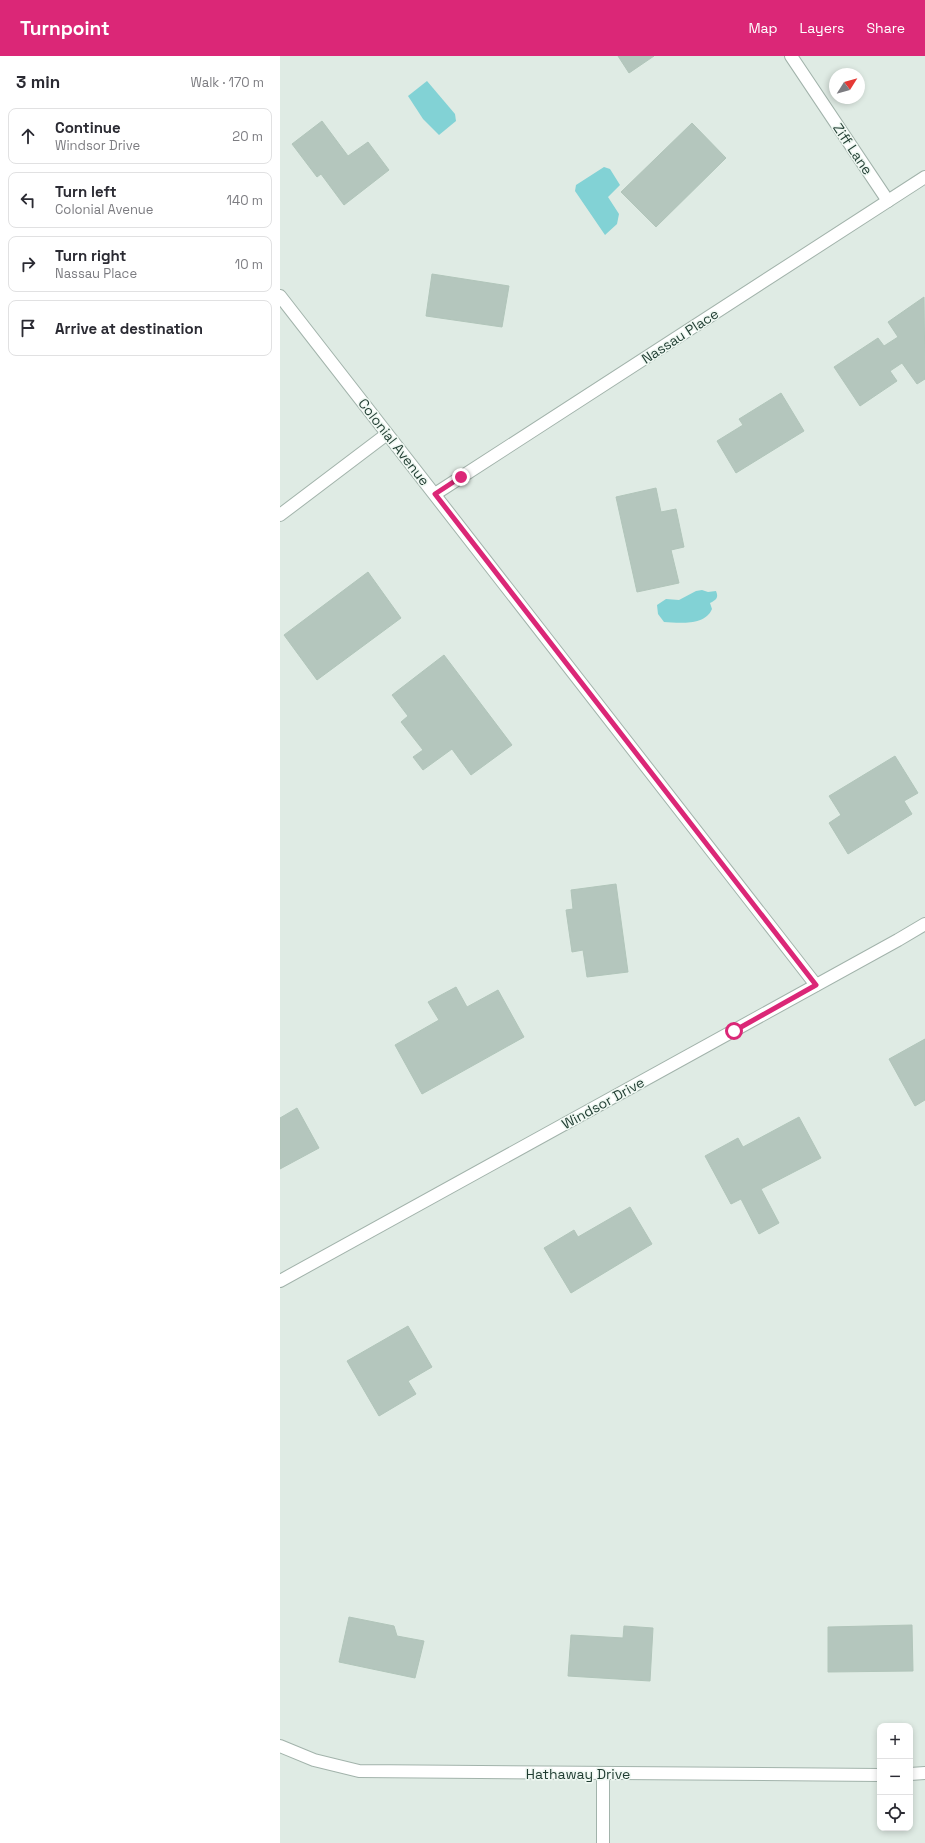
<!DOCTYPE html>
<html lang="en">
<head>
<meta charset="utf-8">
<style>
  :root { --surface:#fff; --page:#f7f7f7; --text:#2b2b33; --muted:#7c7c81; --line:#e1e1e2; --accent:#db2777 }
  body { margin:0; font-family:"Space Grotesk",sans-serif; background:var(--page); color:var(--text) }
  .controls { position:absolute; right:12px; bottom:12px; display:grid; overflow:hidden; border-radius:8px; box-shadow:0 2px 6px #0003 }
  .controls button { width:36px; height:36px; display:grid; place-items:center; padding:0; border:0; border-bottom:1px solid var(--line); background:var(--surface); color:var(--text); font:20px sans-serif }
  .compass { position:absolute; left:549px; top:12px; width:36px; height:36px; border-radius:50%; background:var(--surface); box-shadow:0 2px 6px #0003; rotate:53deg }
  .stop { position:absolute; width:12px; height:12px; margin:-9px; border:3px solid #db2777; border-radius:50%; background:#fff }
  .stop.end { background:#db2777; border-color:#fff; box-shadow:0 1px 4px #0008 }
  .list { margin:0; padding:0; list-style:none }
  h2 { display:flex; justify-content:space-between; align-items:center; height:52px; margin:0; padding:0 16px; font-size:17px }
  h2 small { font-size:13px; font-weight:400; color:var(--muted) }
  .list li { display:grid; grid-template-columns:26px 1fr auto; gap:12px; align-items:center; box-sizing:border-box; height:56px; margin:0 8px 8px; padding:0 8px; border:1px solid var(--line); border-radius:8px }
  .list b { display:block; font-size:15px; white-space:nowrap }
  .list p { margin:0; font-size:13px; white-space:nowrap; color:var(--muted) }
  .list em { font-size:13px; font-style:normal; color:var(--muted) }
  .icon { flex:none; width:22px; height:22px; fill:none; stroke:currentColor; stroke-width:2; stroke-linecap:round; stroke-linejoin:round }
  .map { position:relative; flex:none; width:645px; height:1787px; overflow:hidden }
  header { display:flex; align-items:center; gap:24px; box-sizing:border-box; height:56px; padding:0 20px; background:var(--accent); color:#fff }
  header strong { font-size:19px }
  nav { display:flex; gap:22px; margin-inline-start:auto; font-size:14px }
  main { display:flex }
  aside { flex:1; background:var(--surface) }
  .map>svg:first-child { display:block }
  .water { fill:#82d2d5 }
  .building { fill:#b4c6bd; stroke:#b1c5ba }
  .lines { fill:none; stroke-linecap:round; stroke-linejoin:round }
  .street-casing { stroke:#a2b3ab; stroke-width:14 }
  .street { stroke:#fff; stroke-width:12 }
  .route { stroke:#db2777; stroke-width:5 }
  .labels { text-anchor:middle; dominant-baseline:central; stroke-width:3; stroke-linejoin:round; paint-order:stroke }
  .street-label { font-size:14px; fill:#1f3c31; stroke:#eff8f2 }
</style>
</head>
<body>
<header>
<strong>Turnpoint</strong>
<nav><a>Map</a><a>Layers</a><a>Share</a></nav>
</header>
<main>
<aside>
<h2>3 min<small>Walk · 170 m</small></h2>
<ul class="list">
<li><svg class="icon" aria-label="ahead" viewBox="0 0 24 24"><path d="M12 20V5M6 11l6-6 6 6"/></svg><div><b>Continue</b><p>Windsor Drive</p></div><em>20 m</em></li>
<li><svg class="icon" aria-label="left" viewBox="0 0 24 24"><path d="M17 20v-9H6M10 6l-5 5 5 5"/></svg><div><b>Turn left</b><p>Colonial Avenue</p></div><em>140 m</em></li>
<li><svg class="icon" aria-label="right" viewBox="0 0 24 24"><path d="M7 20v-9h11M14 6l5 5-5 5"/></svg><div><b>Turn right</b><p>Nassau Place</p></div><em>10 m</em></li>
<li><svg class="icon" aria-label="arrive" viewBox="0 0 24 24"><path d="M6 21V4h12l-3 4 3 4H6"/></svg><div><b>Arrive at destination</b></div></li>
</ul>
</aside>
<div class="map">
<svg width="645" height="1787" viewBox="0 0 645 1787">
  <rect width="100%" height="100%" fill="#dfebe4"/>
  <g class="water">
    <polygon points="147,25 175,58 176,65 159,79 143,63 128,40"/>
    <polygon points="324,111 330,113 340,129 328,141 339,158 337,168 325,179 295,135 296,129"/>
    <path d="M422,534L428,536L436,535C439,542 436,544 430,547L432,553C425,570 399,567 384,566L378,558L377,549L386,543L399,544L416,535Z"/>
  </g>
  <g class="building">
    <polygon points="338,0 374,0 349,17"/>
    <polygon points="42,65 68,100 88,86 109,114 64,149 41,118 37,121 12,88"/>
    <polygon points="412,67 446,102 376,171 341,136"/>
    <polygon points="152,218 229,230 222,271 146,260"/>
    <polygon points="644,241 645,323 637,328 622,307 610,315 617,325 580,350 554,311 598,282 604,290 618,281 608,266"/>
    <polygon points="501,337 524,375 456,417 437,385 463,369 459,363"/>
    <polygon points="376,432 381,456 396,453 404,491 391,494 399,527 357,536 336,441"/>
    <polygon points="88,516 121,562 37,624 4,579"/>
    <polygon points="164,599 232,689 191,719 172,693 143,714 133,701 143,694 121,666 128,660 112,639"/>
    <polygon points="615,700 638,737 624,745 632,758 568,798 549,767 561,759 549,740"/>
    <polygon points="336,828 348,916 307,921 303,894 292,896 286,854 293,853 291,834"/>
    <polygon points="176,931 187,951 218,934 244,981 142,1038 115,989 159,964 148,946"/>
    <polygon points="645,983 645,1044 635,1050 609,1003"/>
    <polygon points="17,1052 39,1092 0,1113 0,1062"/>
    <polygon points="519,1061 541,1102 481,1133 499,1167 479,1178 461,1143 451,1148 425,1100 458,1082 463,1091"/>
    <polygon points="350,1151 372,1188 291,1237 264,1192 294,1174 298,1181"/>
    <polygon points="128,1270 152,1311 128,1325 136,1338 99,1360 67,1305"/>
    <polygon points="69,1561 114,1570 117,1580 144,1585 135,1622 59,1606"/>
    <polygon points="632,1569 633,1615 548,1616 548,1571"/>
    <polygon points="344,1570 373,1572 370,1625 288,1620 291,1579 343,1582"/>
  </g>
  <g class="lines">
    <defs>
      <g id="street">
        <polyline points="511,0 608,145"/>
        <polyline points="0,240 536,929"/>
        <polyline points="155,438 645,121"/>
        <polyline points="0,459 107,378"/>
        <polyline points="0,1225 618,884 645,868"/>
        <polyline points="0,1690 34,1704 79,1715 600,1719"/>
        <polyline points="323,1718 323,1787"/>
        <polyline points="630,1718 645,1717"/>
      </g>
    </defs>
    <use href="#street" class="street-casing"/>
    <use href="#street" class="street"/>
  </g>
  <g class="lines">
    <polyline class="route" points="181,421 155,438 536,929 454,975"/>
  </g>
  <g class="labels">
    <g class="street-label">
      <text transform="translate(573 93) rotate(56)">Ziff Lane</text>
      <text transform="translate(400 280) rotate(-33)">Nassau Place</text>
      <text transform="translate(114 386) rotate(52)">Colonial Avenue</text>
      <text transform="translate(323 1047) rotate(-29)">Windsor Drive</text>
      <text x="298" y="1718">Hathaway Drive</text>
    </g>
  </g>
</svg>
<div class="controls">
<button>+</button>
<button>−</button>
<button><svg class="icon" aria-label="locate" viewBox="0 0 24 24"><circle cx="12" cy="12" r="6"/><path d="M12 2v4M12 18v4M2 12h4M18 12h4"/></svg></button>
</div>
<svg class="compass" viewBox="-18 -18 36 36"><path d="M0-13l5 13h-10z" fill="#e53935"/><path d="M0 13l5-13h-10z" fill="#7c7c81"/></svg>
<div class="stop" style="left:454px;top:975px"></div>
<div class="stop end" style="left:181px;top:421px"></div>
</div>
</main>
</body>
</html>
